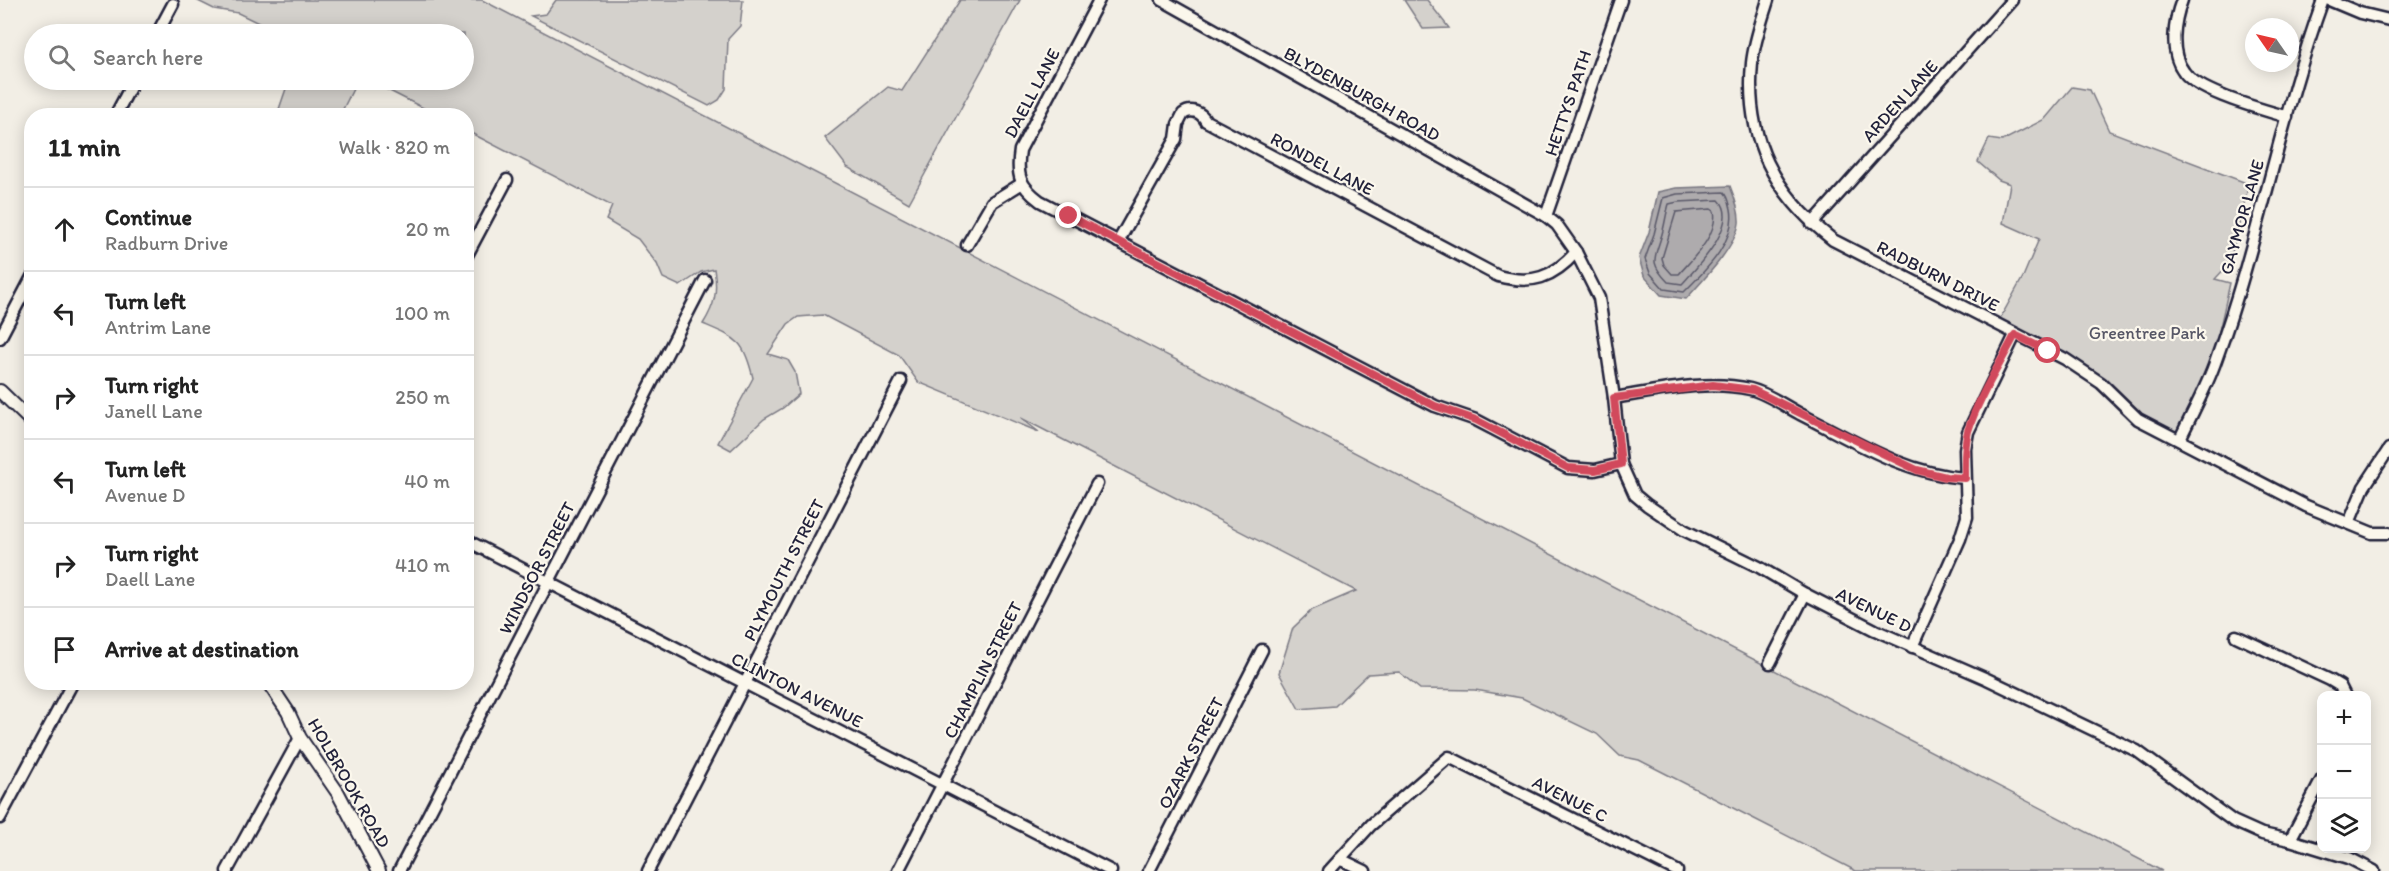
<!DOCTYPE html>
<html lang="en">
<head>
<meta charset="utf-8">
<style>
  :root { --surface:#fff; --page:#f6f6f6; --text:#222; --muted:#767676; --line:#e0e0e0 }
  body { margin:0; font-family:Itim,sans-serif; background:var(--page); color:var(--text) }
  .controls { position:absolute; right:18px; bottom:18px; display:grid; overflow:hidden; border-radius:12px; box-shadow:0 3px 15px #0003 }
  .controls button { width:54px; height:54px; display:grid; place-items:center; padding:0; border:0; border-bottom:2px solid var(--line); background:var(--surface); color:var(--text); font:30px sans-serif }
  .compass { position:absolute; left:2245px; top:18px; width:54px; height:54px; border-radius:50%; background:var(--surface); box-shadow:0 3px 15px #0003; rotate:304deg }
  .stop { position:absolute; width:18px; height:18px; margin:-14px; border:4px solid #d1495b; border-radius:50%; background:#fff }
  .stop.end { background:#d1495b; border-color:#fff; box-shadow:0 2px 6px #0008 }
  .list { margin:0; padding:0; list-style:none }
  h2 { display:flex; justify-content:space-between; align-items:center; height:78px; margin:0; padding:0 24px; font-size:26px }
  h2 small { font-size:20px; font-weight:400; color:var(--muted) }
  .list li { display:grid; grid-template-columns:39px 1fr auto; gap:18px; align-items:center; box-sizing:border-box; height:84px; padding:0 24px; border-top:2px solid var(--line) }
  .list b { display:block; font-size:22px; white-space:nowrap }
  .list p { margin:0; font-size:20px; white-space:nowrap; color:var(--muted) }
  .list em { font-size:20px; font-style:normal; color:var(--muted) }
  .icon { flex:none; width:33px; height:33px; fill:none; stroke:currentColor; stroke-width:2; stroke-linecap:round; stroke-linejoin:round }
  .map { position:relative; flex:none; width:2389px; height:871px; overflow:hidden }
  .search { position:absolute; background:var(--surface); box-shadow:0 3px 15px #0003; left:24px; top:24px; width:450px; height:66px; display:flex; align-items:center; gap:15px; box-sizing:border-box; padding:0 21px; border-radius:33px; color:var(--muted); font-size:22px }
  .panel { position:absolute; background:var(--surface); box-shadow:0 3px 15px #0003; left:24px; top:108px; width:450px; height:582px; border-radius:24px }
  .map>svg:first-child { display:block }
  .green { fill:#d4d1cc; stroke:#7b7a84; stroke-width:1.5 }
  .water { fill:#aeabad; stroke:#76747f; stroke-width:1.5 }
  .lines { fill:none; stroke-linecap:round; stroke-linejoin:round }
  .shore { stroke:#5a5969; stroke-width:1.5 }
  .minor-casing { stroke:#22223b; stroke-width:15 }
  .tertiary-casing { stroke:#22223b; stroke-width:16 }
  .minor { stroke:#fbf7ec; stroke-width:10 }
  .tertiary { stroke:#fbf7ec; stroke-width:12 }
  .route { stroke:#d1495b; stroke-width:8 }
  .labels { text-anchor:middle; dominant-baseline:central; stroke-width:4.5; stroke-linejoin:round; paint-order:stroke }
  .street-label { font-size:18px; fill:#22223b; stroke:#fbf7ec }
  .park-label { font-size:18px; fill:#575766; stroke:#fbf7ec }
</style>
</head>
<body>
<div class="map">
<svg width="2389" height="871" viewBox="0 0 2389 871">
  <rect width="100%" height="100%" fill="#f2eee5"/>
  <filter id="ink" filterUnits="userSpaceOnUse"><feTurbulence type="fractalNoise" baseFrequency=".0167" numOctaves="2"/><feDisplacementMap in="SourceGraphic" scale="12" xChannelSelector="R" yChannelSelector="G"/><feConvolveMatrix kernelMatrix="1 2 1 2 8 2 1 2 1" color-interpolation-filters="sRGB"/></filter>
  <g filter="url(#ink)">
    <g class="green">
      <path d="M196,0H482L2162,871H1856L1639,760L1620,756L1597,734L1522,698L1475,690L1420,689L1399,672L1368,674L1335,706L1299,709L1279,673L1293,628L1312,610L1356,591L1021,418L1039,432L918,382L899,355L823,315L798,317L788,324L768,354L788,360L795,372L799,394L783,408L764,419L731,450L718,443L753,378C744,340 738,339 703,324C715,305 718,291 714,269L701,272L680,286L663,278L657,264L638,239L606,220L612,206L467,131L466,116L437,115L368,80H464V34H281L238,13L214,9Z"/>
      <polygon points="556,0 743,0 740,26 728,39 726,89 719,100 709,106 531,16 546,14"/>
      <polygon points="960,0 1020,0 909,203 847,167 825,138 888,87 902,91"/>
      <polygon points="1404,0 1427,0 1449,28 1423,29"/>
      <polygon points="289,80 332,80 355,85 340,115 277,115"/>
      <polygon points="2072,87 2090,90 2109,131 2249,184 2229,264 2215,279 2230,283 2213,358 2178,434 2138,419 2101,382 1997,324 2023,277 2039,239 2003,223 2010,184 1999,180 1978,162 1989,139 2002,141 2045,119"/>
    </g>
    <path class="water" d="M1730,186C1734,196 1740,211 1739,223C1736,247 1702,281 1686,299L1661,295L1644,276L1639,258L1649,232L1658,192L1676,188Z"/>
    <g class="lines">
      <g class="shore">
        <path d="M1724,192C1729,197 1729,202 1731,209C1737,241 1705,271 1684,292L1664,289L1650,273L1645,259L1654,234L1663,198L1677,194Z"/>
        <path d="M1719,200C1741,223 1697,267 1682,284L1668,282C1648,261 1655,259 1662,234C1665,224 1666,214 1669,204L1678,202Z"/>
        <path d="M1711,209L1714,211C1719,234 1693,258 1679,274H1672L1664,265L1662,258L1676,212Z"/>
      </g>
      <defs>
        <g id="minor">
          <path d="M1099,0L1020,150C1016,176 1020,186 1040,201L1435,406L1476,420L1568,468L1595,470L1621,464"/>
          <polyline points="1162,0 1546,216 1557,225 1576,252 1599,298 1614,398 1621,464 1635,495 1647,505 1684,530 1759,567 1805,594 1875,630 1987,679 2137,751 2233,821 2262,834 2290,840 2349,858 2374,871"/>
          <path d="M1768,0C1762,20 1754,42 1752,63C1745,139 1774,194 1833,240L2065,359L2101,383L2138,419L2306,506L2372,533H2389"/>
          <path d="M2182,0C2174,21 2169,53 2184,72C2199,93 2262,109 2287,117"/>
          <polyline points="2329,0 2360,13 2389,20"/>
          <polyline points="157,34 173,4"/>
          <polyline points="115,116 134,80"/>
          <polyline points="1546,216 1621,0"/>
          <polyline points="1812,224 2012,0"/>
          <path d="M1118,242L1176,139L1178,124L1183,114C1191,108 1201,112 1206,121L1498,276C1532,285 1553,278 1576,252"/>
          <polyline points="967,245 992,202 1021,184"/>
          <polyline points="466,257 507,180"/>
          <polyline points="0,338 32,277"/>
          <path d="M1614,398C1658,391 1706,379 1750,389C1767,393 1785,406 1800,414C1852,440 1905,474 1965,478"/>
          <path d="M2180,439C2192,413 2207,387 2216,360C2259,242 2280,118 2323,0"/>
          <polyline points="2349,523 2364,487 2389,449"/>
          <polyline points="466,540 1111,871"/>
          <polyline points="2236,636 2330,680 2340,686 2345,696"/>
          <polyline points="1912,647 1960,539 1967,517 1965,449 1968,432 2015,335"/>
          <polyline points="1770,663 1805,594"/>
          <polyline points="0,818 73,682"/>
          <polyline points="2290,840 2322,779"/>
          <polyline points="1340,859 1365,871"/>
          <polyline points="227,871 300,738"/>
          <polyline points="399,871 705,280"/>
          <polyline points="648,871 901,381"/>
          <polyline points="898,871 1097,484"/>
          <polyline points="1149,871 1262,650"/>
          <polyline points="1329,871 1371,825 1449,757 1677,871"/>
        </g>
        <g id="tertiary">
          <polyline points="0,391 32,422"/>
          <polyline points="268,682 288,712 300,738 338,793 379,871"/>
        </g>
      </defs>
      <use href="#minor" class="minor-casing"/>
      <use href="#tertiary" class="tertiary-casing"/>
      <use href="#minor" class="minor"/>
      <use href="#tertiary" class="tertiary"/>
    </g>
  </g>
  <g class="lines" filter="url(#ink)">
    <path class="route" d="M1069,216L1435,406L1476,420L1568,468L1595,470L1621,464L1614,398L1713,385L1753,390L1917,470L1946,477L1965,478C1965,462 1964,446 1968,431C1978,398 1999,366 2015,335L2048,351"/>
  </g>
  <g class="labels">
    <g class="street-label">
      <text transform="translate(1032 93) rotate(-62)">DAELL LANE</text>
      <text transform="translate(1362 94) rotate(29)">BLYDENBURGH ROAD</text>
      <text transform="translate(1900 101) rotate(-48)">ARDEN LANE</text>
      <text transform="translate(1568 103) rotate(-71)">HETTYS PATH</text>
      <text transform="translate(1322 164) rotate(28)">RONDEL LANE</text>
      <text transform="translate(2242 217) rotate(-74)">GAYMOR LANE</text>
      <text transform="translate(1938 276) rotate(27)">RADBURN DRIVE</text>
      <text transform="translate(537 568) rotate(-63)">WINDSOR STREET</text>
      <text transform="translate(784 570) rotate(-63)">PLYMOUTH STREET</text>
      <text transform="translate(1874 610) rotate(26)">AVENUE D</text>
      <text transform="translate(983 670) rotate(-63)">CHAMPLIN STREET</text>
      <text transform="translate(797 690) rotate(27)">CLINTON AVENUE</text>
      <text transform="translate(1191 753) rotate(-63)">OZARK STREET</text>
      <text transform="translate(349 783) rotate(60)">HOLBROOK ROAD</text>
      <text transform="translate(1570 799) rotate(27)">AVENUE C</text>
    </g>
    <g class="park-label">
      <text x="2147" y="333">Greentree Park</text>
    </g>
  </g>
</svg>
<div class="controls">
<button>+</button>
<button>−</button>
<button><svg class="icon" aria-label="layers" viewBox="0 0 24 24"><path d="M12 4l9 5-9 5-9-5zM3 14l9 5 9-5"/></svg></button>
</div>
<svg class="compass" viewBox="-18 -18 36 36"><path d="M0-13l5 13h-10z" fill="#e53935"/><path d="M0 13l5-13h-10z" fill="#767676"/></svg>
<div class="stop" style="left:2048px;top:351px"></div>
<div class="stop end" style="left:1069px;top:216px"></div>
<div class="search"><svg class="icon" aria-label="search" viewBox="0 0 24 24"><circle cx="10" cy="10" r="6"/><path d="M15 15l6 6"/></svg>Search here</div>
<section class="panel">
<h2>11 min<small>Walk · 820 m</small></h2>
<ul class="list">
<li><svg class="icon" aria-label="ahead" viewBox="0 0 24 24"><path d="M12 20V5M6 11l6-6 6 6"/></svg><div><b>Continue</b><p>Radburn Drive</p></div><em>20 m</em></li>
<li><svg class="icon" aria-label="left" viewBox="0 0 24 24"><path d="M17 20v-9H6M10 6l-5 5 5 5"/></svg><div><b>Turn left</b><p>Antrim Lane</p></div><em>100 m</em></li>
<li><svg class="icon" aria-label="right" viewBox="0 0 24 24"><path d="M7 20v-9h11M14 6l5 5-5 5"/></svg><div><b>Turn right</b><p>Janell Lane</p></div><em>250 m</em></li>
<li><svg class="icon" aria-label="left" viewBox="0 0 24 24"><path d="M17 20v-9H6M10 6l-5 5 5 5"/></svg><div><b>Turn left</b><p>Avenue D</p></div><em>40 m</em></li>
<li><svg class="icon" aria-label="right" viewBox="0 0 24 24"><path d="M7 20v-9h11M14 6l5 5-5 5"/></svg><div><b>Turn right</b><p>Daell Lane</p></div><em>410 m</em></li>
<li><svg class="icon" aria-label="arrive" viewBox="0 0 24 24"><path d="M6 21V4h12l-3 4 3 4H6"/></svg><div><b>Arrive at destination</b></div></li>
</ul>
</section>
</div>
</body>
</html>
